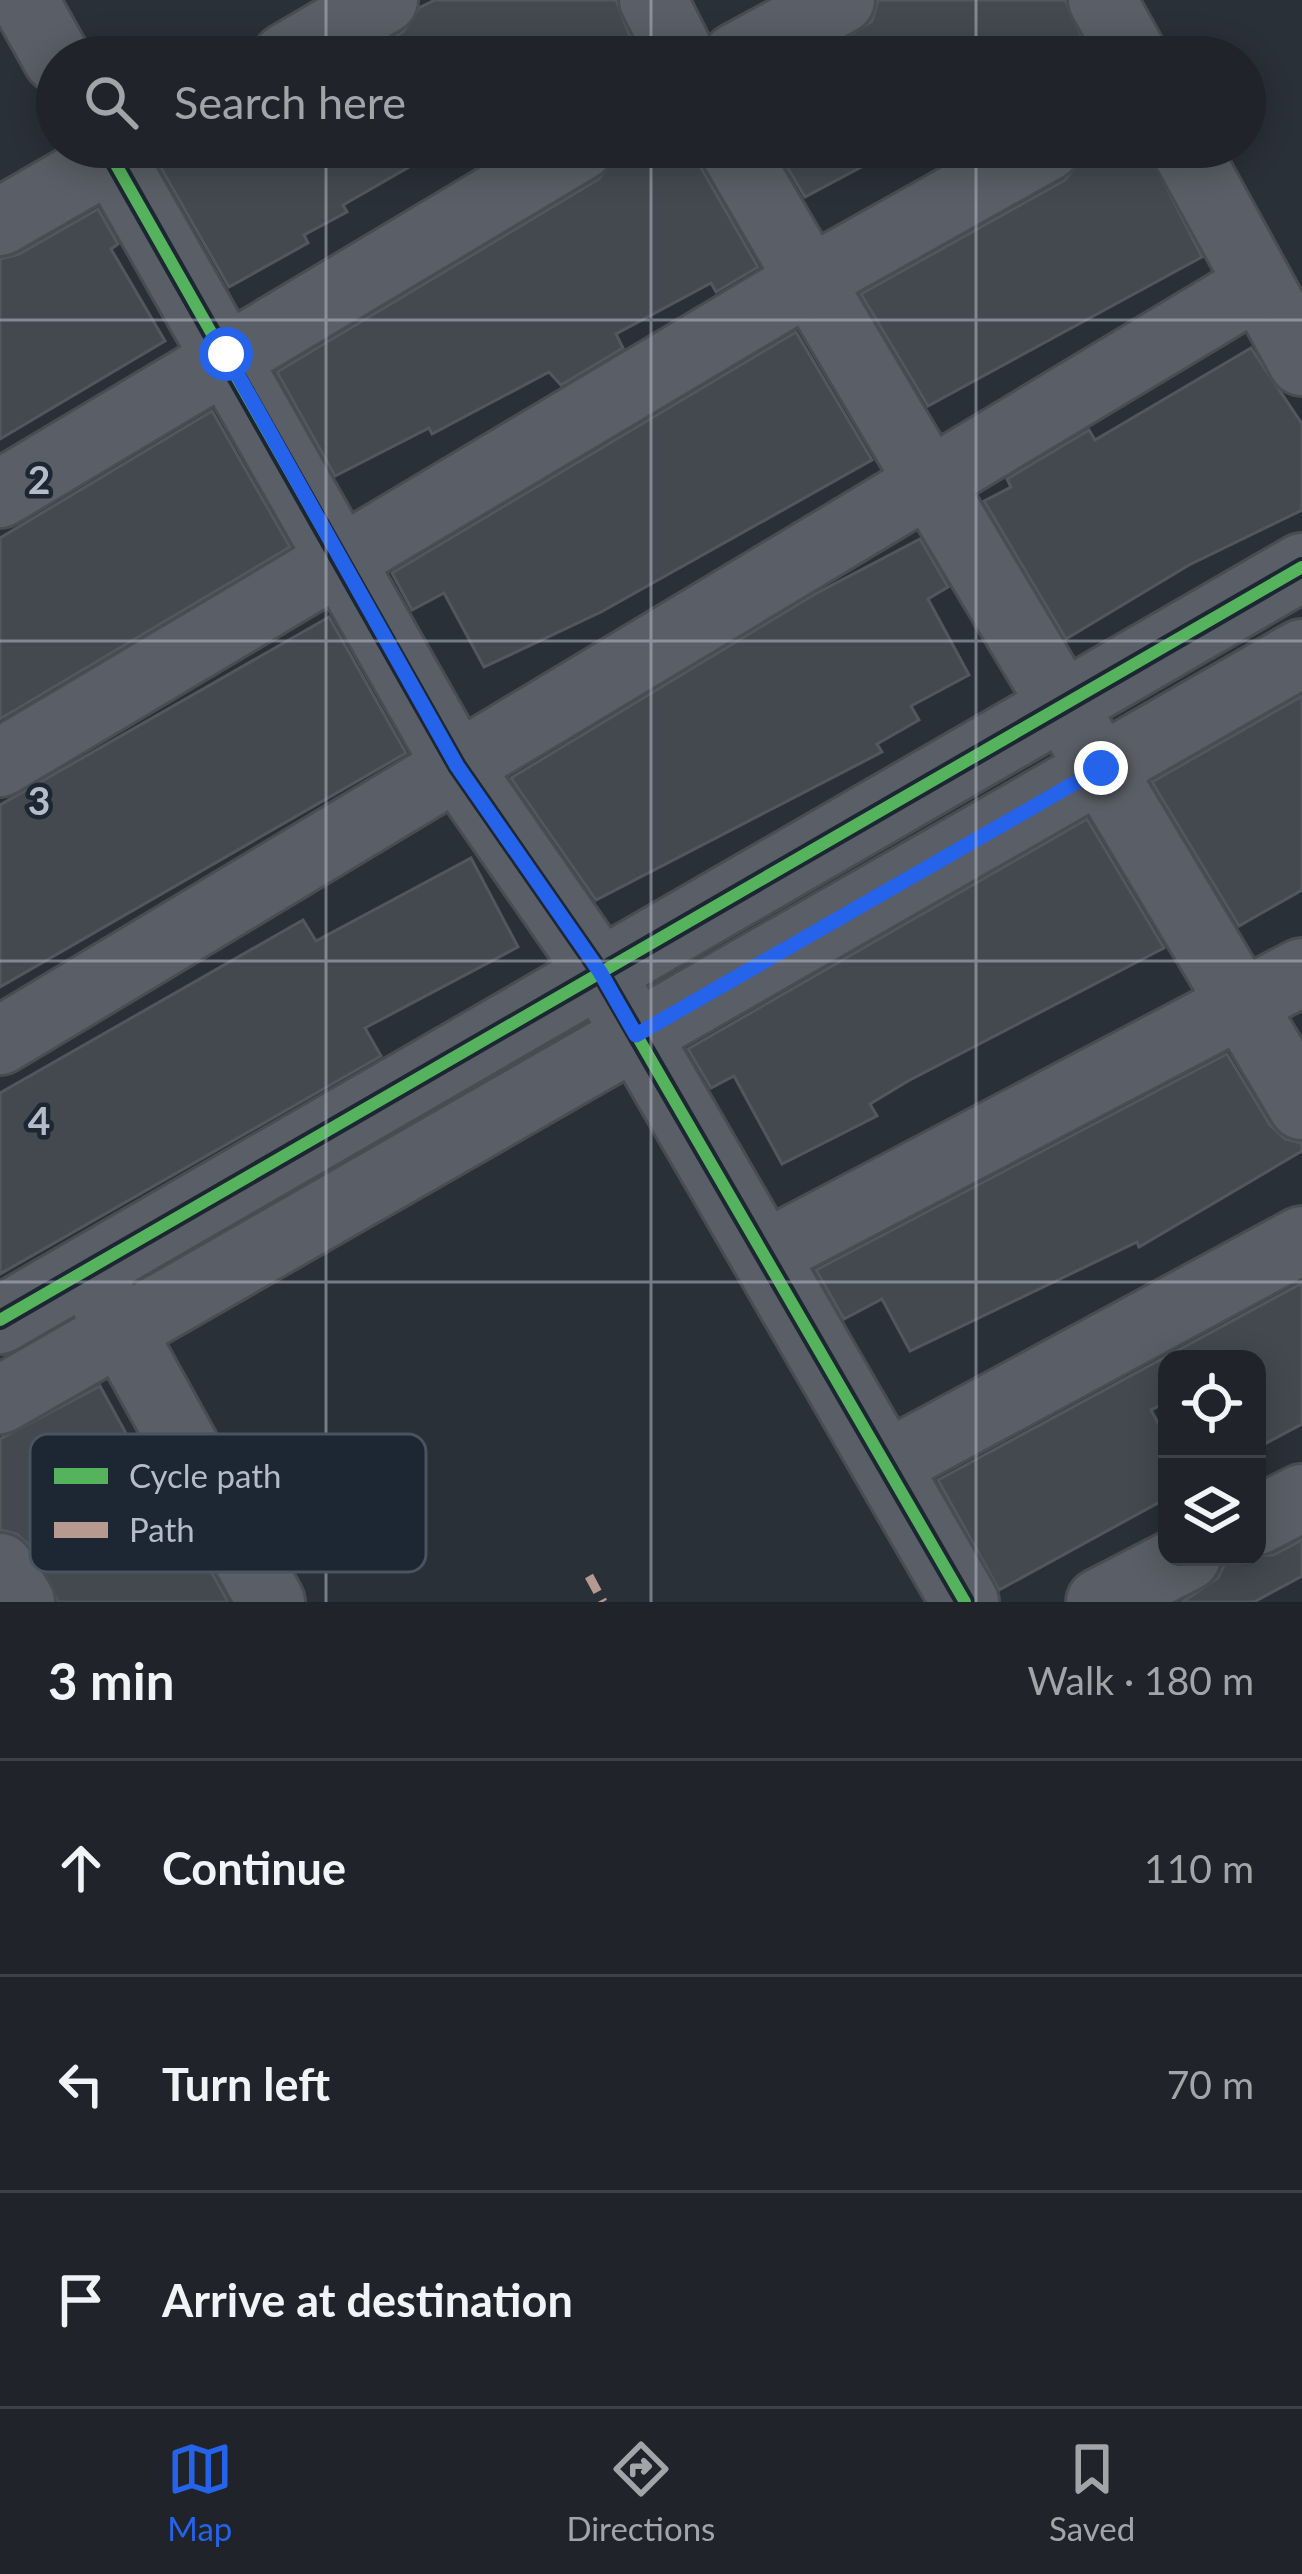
<!DOCTYPE html>
<html lang="en">
<head>
<meta charset="utf-8">
<style>
  :root { --surface:#20242a; --page:#282c32; --text:#f1f3f6; --muted:#a2a4a8; --line:#3d4147; --accent:#2563eb }
  body { margin:0; font-family:Lato,sans-serif; background:var(--page); color:var(--text) }
  .controls { position:absolute; right:36px; bottom:36px; display:grid; overflow:hidden; border-radius:24px; box-shadow:0 6px 30px #0003 }
  .controls button { width:108px; height:108px; display:grid; place-items:center; padding:0; border:0; border-bottom:3px solid var(--line); background:var(--surface); color:var(--text); font:60px sans-serif }
  .stop { position:absolute; width:36px; height:36px; margin:-27px; border:9px solid #2563eb; border-radius:50%; background:#fff }
  .stop.end { background:#2563eb; border-color:#fff; box-shadow:0 3px 12px #0008 }
  .list { margin:0; padding:0; list-style:none }
  h2 { display:flex; justify-content:space-between; align-items:center; height:156px; margin:0; padding:0 48px; font-size:51px }
  h2 small { font-size:39px; font-weight:400; color:var(--muted) }
  .list li { display:grid; grid-template-columns:78px 1fr auto; gap:36px; align-items:center; box-sizing:border-box; height:216px; padding:0 48px; border-top:3px solid var(--line) }
  .list b { display:block; font-size:45px; white-space:nowrap }
  .list em { font-size:39px; font-style:normal; color:var(--muted) }
  .icon { flex:none; width:66px; height:66px; fill:none; stroke:currentColor; stroke-width:2; stroke-linecap:round; stroke-linejoin:round }
  .map { position:relative; flex:none; width:1302px; height:1602px; overflow:hidden }
  .search { position:absolute; background:var(--surface); box-shadow:0 6px 30px #0003; left:36px; right:36px; top:36px; height:132px; display:flex; align-items:center; gap:30px; box-sizing:border-box; padding:0 42px; border-radius:66px; color:var(--muted); font-size:45px }
  .sheet { height:804px; background:var(--surface) }
  nav { display:flex; justify-content:space-around; align-items:center; box-sizing:border-box; height:168px; border-top:3px solid var(--line); background:var(--surface); font-size:33px; color:var(--muted) }
  nav a { display:grid; justify-items:center; gap:6px }
  nav .on { color:var(--accent) }
  .map>svg:first-child { display:block }
  .building { fill:#444950; stroke:#52575f; stroke-width:3 }
  .lines { fill:none; stroke-linecap:round; stroke-linejoin:round }
  .minor-casing { stroke:#484c53; stroke-width:72 }
  .minor { stroke:#5a5e66; stroke-width:66 }
  .quiet { stroke:#b69a8f; stroke-width:9; stroke-dasharray:18 9; stroke-linecap:butt }
  .cycleway-casing { stroke:#1d2633; stroke-width:20 }
  .cycleway { stroke:#56b35d; stroke-width:12 }
  .route { stroke:#2563eb; stroke-width:15 }
  .grid { fill:none; stroke:#b4bcc9; stroke-width:3; stroke-opacity:0.55 }
  .key { fill:#1d2633; stroke:#4a5360; stroke-width:3 }
  .key-label { font-size:33px; fill:#b4bcc9 }
  .grid-label { font-size:39px; text-anchor:middle; font-weight:bold; fill:#b4bcc9; stroke:#1d2633; stroke-width:9; stroke-linejoin:round; paint-order:stroke }
</style>
</head>
<body>
<div class="map">
<svg width="1302" height="1602" viewBox="0 0 1302 1602">
  <rect width="100%" height="100%" fill="#2a3038"/>
  <g class="building">
    <polygon points="435,0 616,0 631,39 597,57 361,57 403,32 419,8"/>
    <polygon points="878,0 1065,0 1091,57 828,57 825,51 872,21"/>
    <polygon points="191,147 444,147 343,205 347,212 304,235 308,243 229,287 161,168"/>
    <polygon points="630,147 695,147 700,166 758,267 716,292 711,283 616,334 623,348 561,385 549,372 432,434 429,428 335,476 277,372 599,179 616,155"/>
    <polygon points="775,147 899,147 805,197"/>
    <polygon points="1102,147 1146,147 1202,257 928,406 861,294 1065,180 1082,158"/>
    <polygon points="98,209 118,244 111,249 165,341 0,439 0,259 19,254"/>
    <polygon points="796,332 872,460 601,612 484,667 444,593 412,610 392,573"/>
    <polygon points="1251,348 1302,424 1302,510 1189,565 1066,639 984,501 1011,487 1007,479 1089,430 1095,440"/>
    <polygon points="212,411 290,547 0,719 0,538"/>
    <polygon points="920,539 948,587 928,599 969,675 911,706 919,720 877,744 882,752 596,900 511,778 815,594"/>
    <polygon points="329,617 406,753 0,987 0,805"/>
    <polygon points="1302,696 1302,890 1239,926 1152,782"/>
    <polygon points="1087,819 1164,948 908,1081 870,1104 877,1116 782,1164 734,1076 711,1088 688,1049"/>
    <polygon points="471,858 518,947 365,1028 381,1056 0,1274 0,1093 303,920 316,941"/>
    <polygon points="1227,1054 1270,1125 1285,1139 1302,1143 1302,1151 1139,1247 1137,1242 910,1351 882,1299 844,1319 816,1270"/>
    <polygon points="1302,1283 1302,1424 1257,1448 1257,1359 1167,1359 1167,1402 1151,1410 1167,1439 1167,1498 999,1590 938,1480"/>
    <polygon points="100,1386 139,1457 146,1453 228,1602 58,1602 31,1547 17,1534 0,1530 0,1439"/>
    <polygon points="1302,1540 1302,1576 1254,1602 1182,1602 1218,1578 1228,1557 1273,1555"/>
  </g>
  <g class="lines">
    <defs>
      <g id="minor">
        <polyline points="24,0 57,59"/>
        <polyline points="653,0 682,57"/>
        <polyline points="1102,0 1134,57"/>
        <polyline points="286,57 384,0"/>
        <polyline points="736,57 841,0"/>
        <polyline points="106,147 457,766 600,972 965,1602"/>
        <path d="M732,147C918,469 1113,786 1302,1106"/>
        <polyline points="1184,147 1302,362"/>
        <polyline points="0,222 130,147"/>
        <polyline points="0,494 580,147"/>
        <polyline points="0,763 810,280 1047,147"/>
        <polyline points="0,1041 1259,284"/>
        <polyline points="764,1255 1302,972"/>
        <polyline points="100,1293 271,1602"/>
        <polyline points="0,1320 1302,567"/>
        <polyline points="0,1400 1302,653"/>
        <polyline points="886,1465 1302,1240"/>
        <polyline points="1257,1521 1302,1498"/>
        <polyline points="0,1567 21,1602"/>
        <polyline points="1100,1602 1187,1557"/>
      </g>
    </defs>
    <use href="#minor" class="minor-casing"/>
    <use href="#minor" class="minor"/>
    <polyline class="quiet" points="589,1576 603,1602"/>
    <defs>
      <g id="cycleway">
        <polyline points="106,147 457,766 600,972 965,1602"/>
        <polyline points="0,1320 1302,567"/>
      </g>
    </defs>
    <use href="#cycleway" class="cycleway-casing"/>
    <use href="#cycleway" class="cycleway"/>
  </g>
  <g class="lines">
    <polyline class="route" points="226,354 457,766 600,972 636,1035 1101,768"/>
  </g>
  <path class="grid" d="M326,0V57M651,0V57M976,0V57M326,147V1602M651,147V1602M976,147V1602M0,320H1302M0,641H1302M0,961H1302M0,1282H1302"/>
  <rect x="30" y="1434" width="396" height="138" rx="18" class="key"/>
  <rect x="54" y="1468" width="54" height="16" fill="#56b35d"/>
  <rect x="54" y="1522" width="54" height="16" fill="#b69a8f"/>
  <g class="key-label">
    <text x="129" y="1488">Cycle path</text>
    <text x="129" y="1542">Path</text>
  </g>
  <g class="grid-label">
    <text x="39" y="494">2</text>
    <text x="39" y="815">3</text>
    <text x="39" y="1135">4</text>
  </g>
</svg>
<div class="controls">
<button><svg class="icon" aria-label="locate" viewBox="0 0 24 24"><circle cx="12" cy="12" r="6"/><path d="M12 2v4M12 18v4M2 12h4M18 12h4"/></svg></button>
<button><svg class="icon" aria-label="layers" viewBox="0 0 24 24"><path d="M12 4l9 5-9 5-9-5zM3 14l9 5 9-5"/></svg></button>
</div>
<div class="stop" style="left:226px;top:354px"></div>
<div class="stop end" style="left:1101px;top:768px"></div>
<div class="search"><svg class="icon" aria-label="search" viewBox="0 0 24 24"><circle cx="10" cy="10" r="6"/><path d="M15 15l6 6"/></svg>Search here</div>
</div>
<section class="sheet">
<h2>3 min<small>Walk · 180 m</small></h2>
<ul class="list">
<li><svg class="icon" aria-label="ahead" viewBox="0 0 24 24"><path d="M12 20V5M6 11l6-6 6 6"/></svg><div><b>Continue</b></div><em>110 m</em></li>
<li><svg class="icon" aria-label="left" viewBox="0 0 24 24"><path d="M17 20v-9H6M10 6l-5 5 5 5"/></svg><div><b>Turn left</b></div><em>70 m</em></li>
<li><svg class="icon" aria-label="arrive" viewBox="0 0 24 24"><path d="M6 21V4h12l-3 4 3 4H6"/></svg><div><b>Arrive at destination</b></div></li>
</ul>
</section>
<nav>
<a class="on"><svg class="icon" aria-label="map" viewBox="0 0 24 24"><path d="M3 6l6-2 6 2 6-2v14l-6 2-6-2-6 2zM9 4v14M15 6v14"/></svg>Map</a>
<a><svg class="icon" aria-label="directions" viewBox="0 0 24 24"><path d="M12 3l9 9-9 9-9-9zM9 14v-3h6M13 9l2 2-2 2"/></svg>Directions</a>
<a><svg class="icon" aria-label="saved" viewBox="0 0 24 24"><path d="M7 4h10v16l-5-4-5 4z"/></svg>Saved</a>
</nav>
</body>
</html>
